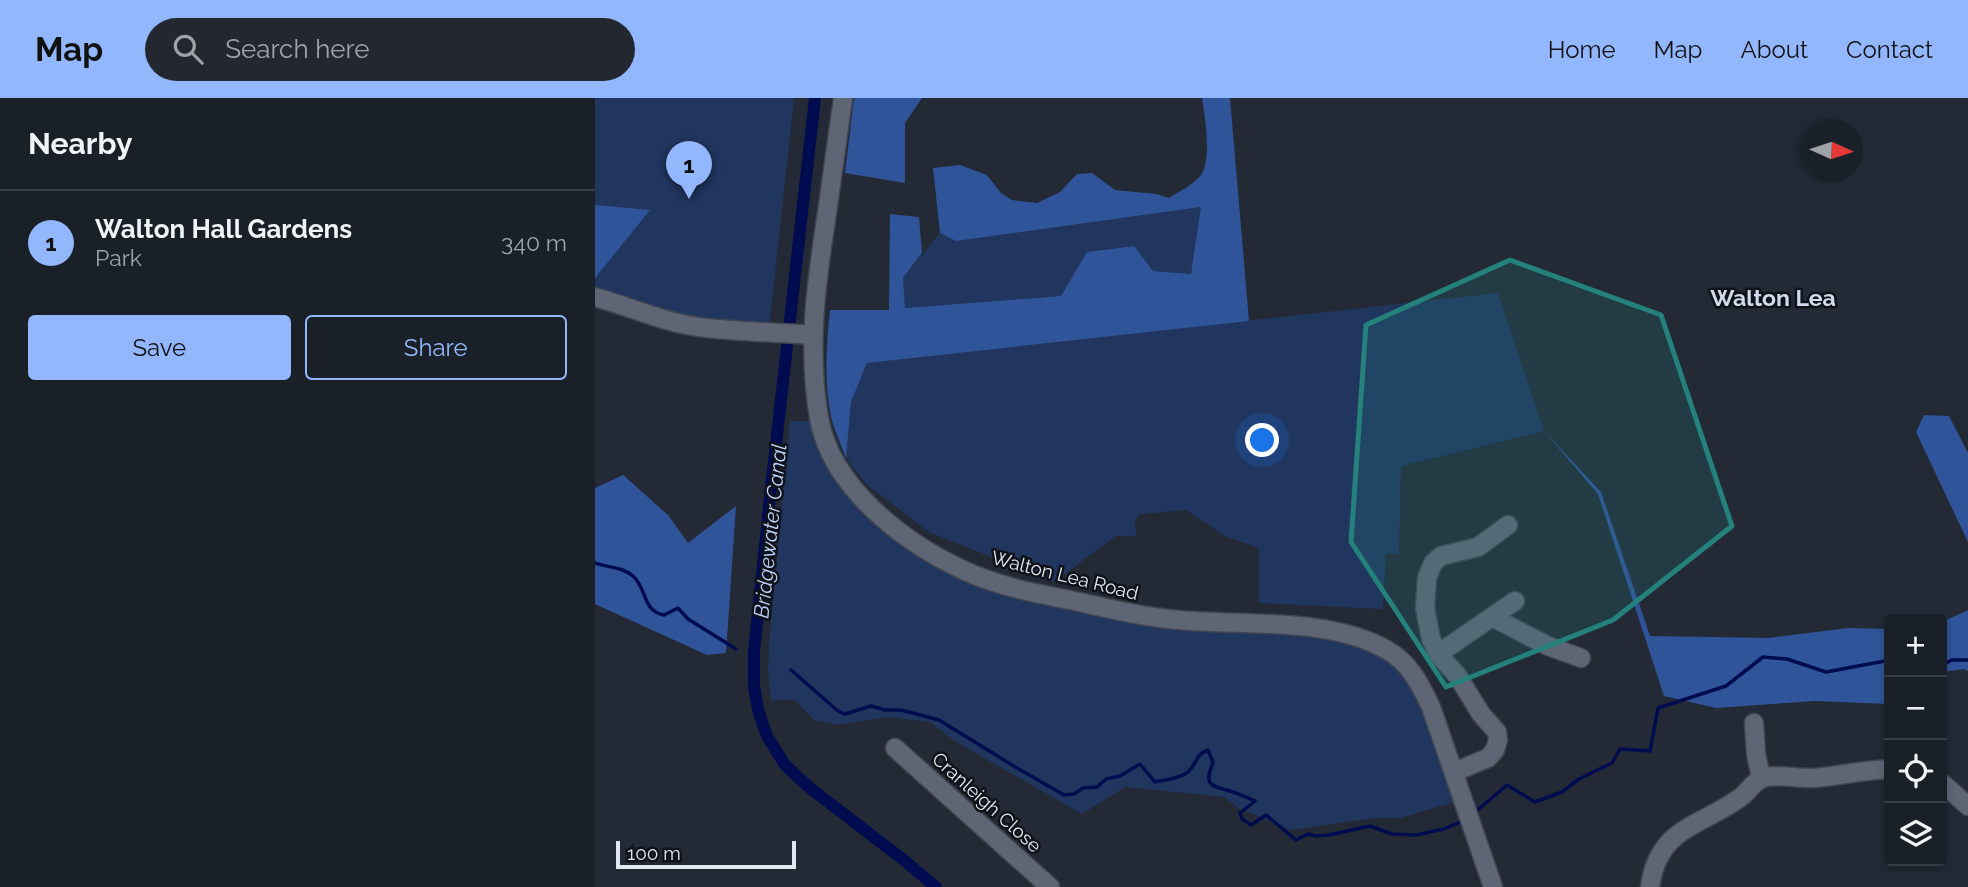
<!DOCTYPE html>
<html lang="en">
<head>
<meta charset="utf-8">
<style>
  :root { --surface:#1a2028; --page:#232830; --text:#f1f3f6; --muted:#9fa3a8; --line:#383e45; --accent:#92b7fd }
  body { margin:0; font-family:Raleway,sans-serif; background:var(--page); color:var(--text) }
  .controls { position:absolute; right:21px; bottom:21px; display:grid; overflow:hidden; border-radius:7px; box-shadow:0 4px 10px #0003 }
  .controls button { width:63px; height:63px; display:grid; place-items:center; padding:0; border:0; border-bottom:2px solid var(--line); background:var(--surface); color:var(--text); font:35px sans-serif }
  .compass { position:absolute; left:1205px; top:21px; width:63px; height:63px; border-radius:50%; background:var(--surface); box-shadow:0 4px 10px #0003; rotate:93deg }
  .scale { position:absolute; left:21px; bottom:18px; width:180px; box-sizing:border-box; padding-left:7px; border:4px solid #e3e7f0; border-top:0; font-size:19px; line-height:24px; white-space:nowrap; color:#e3e7f0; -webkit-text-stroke:5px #0f1218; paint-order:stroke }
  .you { position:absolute; left:668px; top:343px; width:24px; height:24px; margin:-18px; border:5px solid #fff; border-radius:50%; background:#1a73e8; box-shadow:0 0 0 10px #1a73e833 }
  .badge { display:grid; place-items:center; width:46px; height:46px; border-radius:50%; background:var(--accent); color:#111; font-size:23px; font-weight:700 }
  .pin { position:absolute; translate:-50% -58px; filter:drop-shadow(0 2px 4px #0008) }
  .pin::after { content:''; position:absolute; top:37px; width:24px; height:21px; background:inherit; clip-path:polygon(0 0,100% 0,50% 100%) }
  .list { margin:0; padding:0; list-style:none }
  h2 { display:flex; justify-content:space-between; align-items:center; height:91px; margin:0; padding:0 28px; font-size:30px }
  h2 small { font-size:23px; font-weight:400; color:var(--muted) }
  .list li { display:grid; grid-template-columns:46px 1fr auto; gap:21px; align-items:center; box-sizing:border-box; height:105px; padding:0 28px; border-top:2px solid var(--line) }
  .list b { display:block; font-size:26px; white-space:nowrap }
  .list p { margin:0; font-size:23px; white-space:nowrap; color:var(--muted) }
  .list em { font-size:23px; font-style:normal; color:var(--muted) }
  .actions { display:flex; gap:14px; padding:21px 28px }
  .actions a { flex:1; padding:16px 0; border:2px solid var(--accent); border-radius:7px; text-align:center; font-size:24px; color:var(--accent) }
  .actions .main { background:var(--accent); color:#111 }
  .icon { flex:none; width:38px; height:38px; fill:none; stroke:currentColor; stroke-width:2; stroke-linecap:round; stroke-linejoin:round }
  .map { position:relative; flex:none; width:1373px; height:789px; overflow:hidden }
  header { display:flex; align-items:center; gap:42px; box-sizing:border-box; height:98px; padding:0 35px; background:var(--accent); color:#111 }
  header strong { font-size:33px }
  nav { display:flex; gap:38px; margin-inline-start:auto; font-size:24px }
  .search { width:490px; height:63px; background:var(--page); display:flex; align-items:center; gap:18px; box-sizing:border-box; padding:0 24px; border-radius:38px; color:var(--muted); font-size:26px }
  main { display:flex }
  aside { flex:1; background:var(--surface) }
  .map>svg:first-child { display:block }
  .green { fill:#21365f }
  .forest { fill:#30549a }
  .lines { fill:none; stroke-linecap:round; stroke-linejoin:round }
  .stream { stroke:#000c4f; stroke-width:3.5 }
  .canal { stroke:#000c4f; stroke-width:12 }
  .minor-casing { stroke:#404550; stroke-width:21 }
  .minor { stroke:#5e6675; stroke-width:18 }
  .marked { fill:#24817b; fill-opacity:0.2; stroke:#24817b; stroke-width:5; stroke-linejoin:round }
  .labels { text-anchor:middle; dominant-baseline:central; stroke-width:5; stroke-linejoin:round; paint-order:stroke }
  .street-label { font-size:19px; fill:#e3e7f0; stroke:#0f1218 }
  .water-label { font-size:21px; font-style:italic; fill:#bed4fc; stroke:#0f1218 }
  .quarter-label { font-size:23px; font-weight:bold; fill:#d1dbeb; stroke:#0f1218 }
</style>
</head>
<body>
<header>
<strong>Map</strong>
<div class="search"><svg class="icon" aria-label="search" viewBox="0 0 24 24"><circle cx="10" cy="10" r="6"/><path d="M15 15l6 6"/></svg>Search here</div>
<nav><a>Home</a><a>Map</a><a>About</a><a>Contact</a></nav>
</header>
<main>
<aside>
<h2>Nearby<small></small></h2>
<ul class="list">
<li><span class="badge">1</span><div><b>Walton Hall Gardens</b><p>Park</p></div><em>340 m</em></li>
</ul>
<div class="actions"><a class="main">Save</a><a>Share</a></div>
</aside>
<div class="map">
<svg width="1373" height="789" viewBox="0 0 1373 789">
  <rect width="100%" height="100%" fill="#232a36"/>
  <g class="green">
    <polygon points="0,0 199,0 174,231 102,224 0,203"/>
    <polygon points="607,109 596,176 558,173 538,148 492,154 466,198 310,210 308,180 345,135 361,143"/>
    <polygon points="903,195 949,333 806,368 804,456 791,456 788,511 664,505 664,450 630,438 591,412 545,416 540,423 541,438 521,438 459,484 334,434 271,386 251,360 256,304 272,265"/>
    <polygon points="195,323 224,323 268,402 369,472 536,516 763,539 823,581 860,704 805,720 779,720 696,732 643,710 630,699 530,689 487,716 360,643 335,624 291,619 243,627 219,622 200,602 184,602 176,603 173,574 174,545"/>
  </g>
  <g class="forest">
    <polygon points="259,0 327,0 310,25 310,85 250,75"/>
    <path d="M607,0H635L654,223L272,265L256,304L251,360C246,346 239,332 236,318C229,283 231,247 235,212H294L295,116L324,119L327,155L308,180L310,210L466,198L492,154L539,148L558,173L596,176L606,109L361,143L345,135L338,70L365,67L392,77L406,95L417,102L442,105L465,94L482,76L497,75L520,92L561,96L574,100C585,93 598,87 606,77C617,62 610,18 607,0Z"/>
    <polygon points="0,107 55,112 0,180"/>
    <polygon points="1329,317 1354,318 1373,355 1373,444 1321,334"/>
    <polygon points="949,333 1006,394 1055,538 1173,540 1253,530 1294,531 1294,606 1220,603 1121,610 1069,598 1003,396"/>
    <polygon points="28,377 73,417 93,445 141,408 131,555 112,557 0,506 0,390"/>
    <polygon points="1373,512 1373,573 1369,571 1347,574 1347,524"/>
  </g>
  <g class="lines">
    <g class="stream">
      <path d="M0,465C13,470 26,468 38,478C52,490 47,513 69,517L83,510L93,521L141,551"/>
      <polyline points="1347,567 1357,562 1373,562"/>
      <path d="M196,572L243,613L250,616L276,608L290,612H306L344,622L422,670L469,697L479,696L488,690L502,689L511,681L525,678L545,666L560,684C570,682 587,680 594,673C602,665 601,656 613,652L618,664C611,684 611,687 632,692C642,695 651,699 660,703L645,715L647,721L656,727L671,717L701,742L713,736L721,738L734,737L775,728L797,736L821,737L849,731L865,724"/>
      <polyline points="880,714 912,687 940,704 967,694 984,681 1017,665 1025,651 1055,653 1063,610 1131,588 1168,559 1192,561 1231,574 1290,563 1294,564"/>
    </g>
    <polyline class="canal" points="220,0 175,399 159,554 159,587 163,612 172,638 190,667 215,690 310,763 341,789"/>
    <defs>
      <g id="minor">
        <path d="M248,0C243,38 237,77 232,115C221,186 212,249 224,320C236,389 308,444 368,472C402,488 439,495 475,502C511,510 547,519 584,522C648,528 735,519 792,552C815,565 825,586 836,609L898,789"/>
        <path d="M0,199C35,209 68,224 104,229C142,234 180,234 218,237"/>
        <polyline points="897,519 953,548 986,560"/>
        <polyline points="843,556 920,503"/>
        <polyline points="1159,625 1161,656 1166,680"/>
        <polyline points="300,650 455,789"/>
        <polyline points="859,674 893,660 900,652 903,642 902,634 886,616 862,577 843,556 836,541 830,510 832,480 838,465 846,458 883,449 913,427"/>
        <polyline points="1347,685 1373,708"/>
        <path d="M1055,789C1063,729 1105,729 1146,699C1155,692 1159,682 1171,679C1186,676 1203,681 1219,680C1244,678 1269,672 1294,671"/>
      </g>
    </defs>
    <use href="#minor" class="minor-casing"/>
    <use href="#minor" class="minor"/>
  </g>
  <path class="marked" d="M915,162L1066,217L1137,428L1018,522L851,589L756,444L771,227Z"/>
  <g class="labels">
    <g class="street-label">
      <text transform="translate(470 477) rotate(14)">Walton Lea Road</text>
      <text transform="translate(392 704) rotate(42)">Cranleigh Close</text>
    </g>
    <g class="water-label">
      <text transform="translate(175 433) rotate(-84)">Bridgewater Canal</text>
    </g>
    <g class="quarter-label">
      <text x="1178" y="199">Walton Lea</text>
    </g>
  </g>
</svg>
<div class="controls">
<button>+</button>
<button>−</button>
<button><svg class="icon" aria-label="locate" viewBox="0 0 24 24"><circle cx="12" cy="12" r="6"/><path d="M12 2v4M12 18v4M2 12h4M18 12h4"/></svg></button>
<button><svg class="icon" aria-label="layers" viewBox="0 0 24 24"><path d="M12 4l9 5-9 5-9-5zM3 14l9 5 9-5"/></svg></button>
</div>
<svg class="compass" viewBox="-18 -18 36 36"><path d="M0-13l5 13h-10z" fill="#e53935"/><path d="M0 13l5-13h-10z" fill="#9fa3a8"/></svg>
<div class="scale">100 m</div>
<div class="you"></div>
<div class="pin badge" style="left:94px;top:101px">1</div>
</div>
</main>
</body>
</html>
